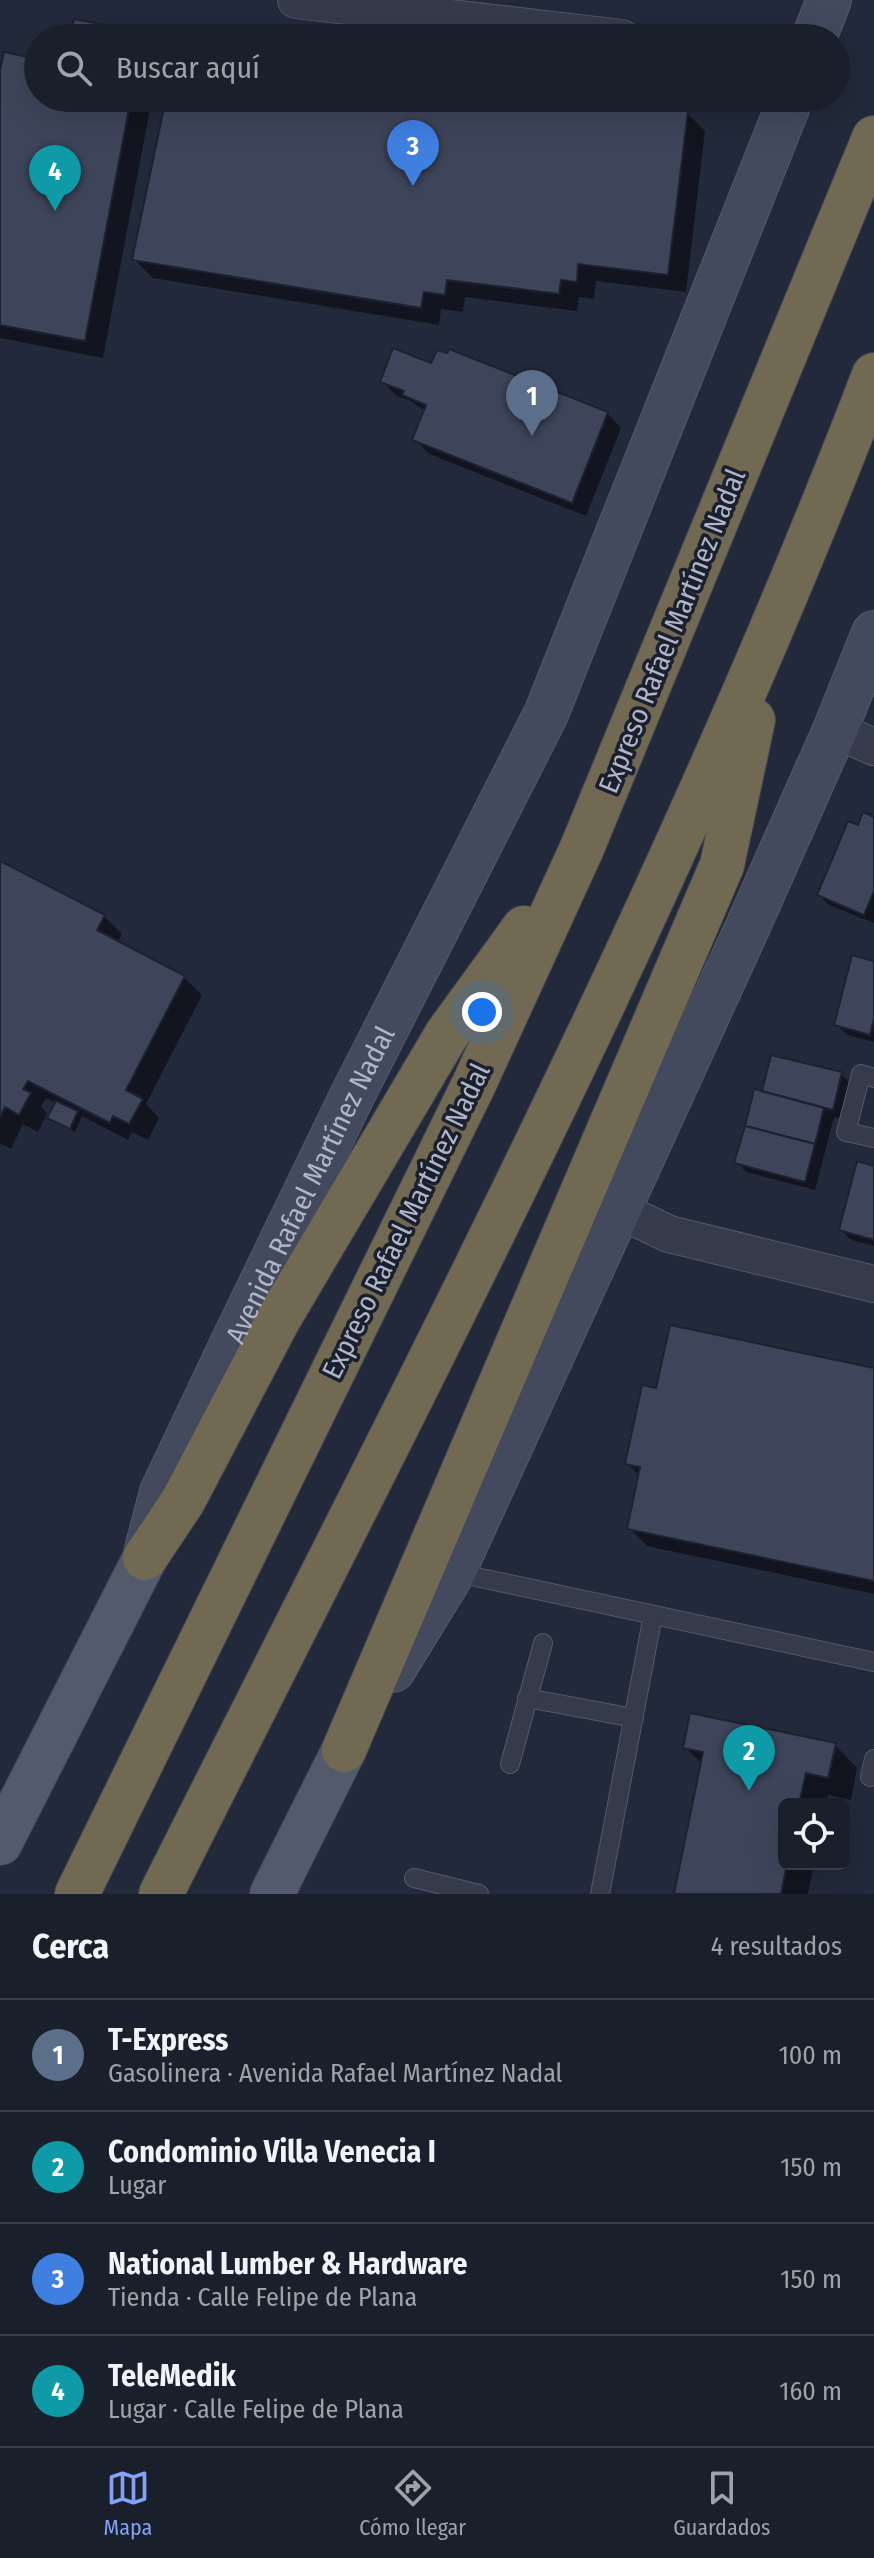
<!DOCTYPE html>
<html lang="es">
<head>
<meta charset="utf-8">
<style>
  :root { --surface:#1a1f2c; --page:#272c38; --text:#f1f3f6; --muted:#9fa2a9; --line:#383d48; --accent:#84a1f8 }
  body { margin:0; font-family:"Fira Sans Condensed",sans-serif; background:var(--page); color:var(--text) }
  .controls { position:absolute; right:24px; bottom:24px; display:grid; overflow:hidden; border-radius:12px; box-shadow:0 8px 32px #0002 }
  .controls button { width:72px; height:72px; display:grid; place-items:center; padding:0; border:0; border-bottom:2px solid var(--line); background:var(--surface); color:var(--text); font:40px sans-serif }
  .you { position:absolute; left:482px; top:1012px; width:28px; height:28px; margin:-20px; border:6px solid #fff; border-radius:50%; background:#1a73e8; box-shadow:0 0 0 12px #1a73e833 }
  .badge { display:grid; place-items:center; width:52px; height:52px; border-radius:50%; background:var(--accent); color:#fff; font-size:26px; font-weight:700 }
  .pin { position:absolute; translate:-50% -66px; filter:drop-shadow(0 2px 4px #0008) }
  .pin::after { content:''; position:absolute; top:42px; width:28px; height:24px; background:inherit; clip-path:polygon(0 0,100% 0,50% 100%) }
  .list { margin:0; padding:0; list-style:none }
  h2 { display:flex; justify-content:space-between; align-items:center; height:104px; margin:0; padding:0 32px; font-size:34px }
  h2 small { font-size:26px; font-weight:400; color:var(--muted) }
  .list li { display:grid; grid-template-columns:52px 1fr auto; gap:24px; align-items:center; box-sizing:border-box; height:112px; padding:0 32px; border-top:2px solid var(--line) }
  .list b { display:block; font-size:30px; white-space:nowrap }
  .list p { margin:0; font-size:26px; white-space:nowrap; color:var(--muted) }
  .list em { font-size:26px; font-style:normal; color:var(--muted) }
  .icon { flex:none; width:44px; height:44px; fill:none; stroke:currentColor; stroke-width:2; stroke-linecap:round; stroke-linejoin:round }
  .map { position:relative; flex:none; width:874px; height:1894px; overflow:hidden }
  .search { position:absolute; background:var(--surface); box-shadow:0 8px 32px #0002; left:24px; right:24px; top:24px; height:88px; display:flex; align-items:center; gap:20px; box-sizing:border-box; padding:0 28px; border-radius:44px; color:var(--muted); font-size:30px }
  .sheet { height:552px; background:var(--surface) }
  nav { display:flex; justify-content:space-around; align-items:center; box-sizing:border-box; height:112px; border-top:2px solid var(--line); background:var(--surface); font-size:22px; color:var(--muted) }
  nav a { display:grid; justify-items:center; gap:4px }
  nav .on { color:var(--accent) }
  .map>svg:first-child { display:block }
  .shadow { fill:#0007 }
  .building { fill:#3e455a; stroke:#1d2231; stroke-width:2 }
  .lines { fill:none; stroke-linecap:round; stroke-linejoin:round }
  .service-casing { stroke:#535968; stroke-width:20 }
  .minor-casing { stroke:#535968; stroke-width:38 }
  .secondary-casing { stroke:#535968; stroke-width:46 }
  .primary-casing { stroke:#3f4454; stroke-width:46 }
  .motorway-casing { stroke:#404655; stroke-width:46 }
  .service { stroke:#353b4b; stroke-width:18 }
  .minor { stroke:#353b4b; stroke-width:36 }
  .secondary { stroke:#434a5e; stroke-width:44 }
  .primary { stroke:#535a6b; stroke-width:44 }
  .motorway { stroke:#716952; stroke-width:44 }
  .labels { text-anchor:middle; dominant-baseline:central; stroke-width:7; stroke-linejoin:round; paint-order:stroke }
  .street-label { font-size:28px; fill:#b0b6c7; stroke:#1b202f }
</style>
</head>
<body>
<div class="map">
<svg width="874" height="1894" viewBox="0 0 874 1894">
  <rect width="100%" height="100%" fill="#22293a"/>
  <g class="shadow">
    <polygon points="38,61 38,98 152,98 103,358 0,338 0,81"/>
    <polygon points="168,98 568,98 687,113 705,131 686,292 596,281 594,299 579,297 577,311 465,297 463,312 441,309 439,325 153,278 135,260"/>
    <polygon points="432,366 607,413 621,428 586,516 429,454 415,439 426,412 411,401 397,396 382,381"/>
    <polygon points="874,819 874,923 829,905 819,895 859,827"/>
    <polygon points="0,863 104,916 122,934 117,943 184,977 202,995 146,1104 159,1118 148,1140 132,1132 128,1140 82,1116 75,1132 50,1118 57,1103 46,1098 41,1107 47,1113 38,1132 23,1124 11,1149 0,1143"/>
    <polygon points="874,963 874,1042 847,1035 837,1025"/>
    <polygon points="772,1057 841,1074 851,1084 842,1119 834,1117 815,1190 746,1172 737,1162 763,1094"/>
    <polygon points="874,1168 874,1246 851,1240 841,1230"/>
    <polygon points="874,1370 874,1594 647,1546 629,1528 640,1476 627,1463 658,1390"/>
    <polygon points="835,1745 857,1768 851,1800 828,1795 826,1804 784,1804 784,1864 814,1864 808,1894 676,1894 703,1765 685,1747"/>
  </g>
  <g class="building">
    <polygon points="74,19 136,31 135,38 70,38"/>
    <polygon points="4,52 38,59 38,98 131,98 85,341 0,325 0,70"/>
    <polygon points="166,98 584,98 688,111 668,275 578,264 577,282 561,280 559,294 447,280 445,295 424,292 421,308 132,260"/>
    <polygon points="393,348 431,363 437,350 447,353 449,349 608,412 572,503 412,440 426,405 402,395 404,391 380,382"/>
    <polygon points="863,812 874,817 874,891 864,915 817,895 848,821 858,825"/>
    <polygon points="0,861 105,915 97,930 185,976 126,1090 143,1099 129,1124 113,1116 110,1123 28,1081 23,1089 31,1093 19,1115 5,1107 0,1117"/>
    <polygon points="852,955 874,961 874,1019 870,1035 834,1025"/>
    <polygon points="771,1055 842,1072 833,1110 762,1091"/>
    <polygon points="754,1089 824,1108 815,1144 745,1126"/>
    <polygon points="56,1101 78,1111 70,1129 47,1118"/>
    <polygon points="745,1126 815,1144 805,1182 734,1163"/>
    <polygon points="857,1161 874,1166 874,1240 839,1230"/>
    <polygon points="670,1325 874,1368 874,1581 627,1529 640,1467 625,1464 642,1385 656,1388"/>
    <polygon points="690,1713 836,1743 828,1778 806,1773 799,1804 784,1804 784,1864 787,1864 781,1894 674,1894 703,1752 683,1748"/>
  </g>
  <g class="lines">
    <defs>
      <g id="service">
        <polyline points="874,1078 861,1074 846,1132 874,1138"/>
        <polyline points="453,1572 874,1662"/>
        <polyline points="527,1698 634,1718"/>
        <polyline points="510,1764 543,1643"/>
        <polyline points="870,1777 874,1759"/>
        <polyline points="414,1878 479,1894"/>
        <polyline points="600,1894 653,1615"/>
      </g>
      <g id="minor">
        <polyline points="296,0 622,38"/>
        <polyline points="835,730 874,747"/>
        <polyline points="619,1210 669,1234 874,1284"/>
      </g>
      <g id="secondary">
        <polyline points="814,38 829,0"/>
        <path id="s1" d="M146,1553L162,1492L234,1340L351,1098L546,714L791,98"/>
        <polyline points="393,1670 453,1572 749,924 835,730 874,633"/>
      </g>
      <g id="primary">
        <polyline points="0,1843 145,1558"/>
        <polyline points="272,1894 344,1750"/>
      </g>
      <g id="motorway">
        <polyline points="145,1558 183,1501 278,1320 447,1034 524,928"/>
        <polyline points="344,1750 722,865 753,720"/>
        <polyline points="77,1894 474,1084 582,848 874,138"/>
        <path d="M161,1894C412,1394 674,898 874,375"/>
      </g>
    </defs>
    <use href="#service" class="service-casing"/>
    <use href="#minor" class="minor-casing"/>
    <use href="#secondary" class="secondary-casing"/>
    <use href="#primary" class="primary-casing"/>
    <use href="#motorway" class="motorway-casing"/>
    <use href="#service" class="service"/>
    <use href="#minor" class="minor"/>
    <use href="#secondary" class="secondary"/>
    <use href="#primary" class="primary"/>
    <use href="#motorway" class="motorway"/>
  </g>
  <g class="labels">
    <g class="street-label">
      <text transform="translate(672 631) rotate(-68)">Expreso Rafael Martínez Nadal</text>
      <text stroke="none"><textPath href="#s1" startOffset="404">Avenida Rafael Martínez Nadal</textPath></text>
      <text transform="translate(406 1221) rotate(-64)">Expreso Rafael Martínez Nadal</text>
    </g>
  </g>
</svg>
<div class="controls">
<button><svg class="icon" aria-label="locate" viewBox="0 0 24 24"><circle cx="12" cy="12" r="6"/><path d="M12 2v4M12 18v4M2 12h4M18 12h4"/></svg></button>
</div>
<div class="you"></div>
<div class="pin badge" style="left:532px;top:436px;background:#5c6f8a">1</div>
<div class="pin badge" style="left:749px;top:1791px;background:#0f9aa8">2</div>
<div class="pin badge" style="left:413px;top:186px;background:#3f7fe0">3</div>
<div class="pin badge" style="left:55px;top:211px;background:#0f9aa8">4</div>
<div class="search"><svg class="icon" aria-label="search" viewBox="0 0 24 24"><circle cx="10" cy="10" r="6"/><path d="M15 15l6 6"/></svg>Buscar aquí</div>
</div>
<section class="sheet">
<h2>Cerca<small>4 resultados</small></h2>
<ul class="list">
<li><span class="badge" style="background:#5c6f8a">1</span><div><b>T-Express</b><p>Gasolinera · Avenida Rafael Martínez Nadal</p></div><em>100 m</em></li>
<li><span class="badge" style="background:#0f9aa8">2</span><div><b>Condominio Villa Venecia I</b><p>Lugar</p></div><em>150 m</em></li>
<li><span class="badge" style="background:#3f7fe0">3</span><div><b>National Lumber &amp; Hardware</b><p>Tienda · Calle Felipe de Plana</p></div><em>150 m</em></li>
<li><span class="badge" style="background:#0f9aa8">4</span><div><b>TeleMedik</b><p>Lugar · Calle Felipe de Plana</p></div><em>160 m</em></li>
</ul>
</section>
<nav>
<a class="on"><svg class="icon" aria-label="map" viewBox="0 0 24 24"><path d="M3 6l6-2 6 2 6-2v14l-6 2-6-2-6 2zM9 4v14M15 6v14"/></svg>Mapa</a>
<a><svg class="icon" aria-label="directions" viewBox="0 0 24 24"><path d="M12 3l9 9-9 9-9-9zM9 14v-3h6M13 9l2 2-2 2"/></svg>Cómo llegar</a>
<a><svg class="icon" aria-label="saved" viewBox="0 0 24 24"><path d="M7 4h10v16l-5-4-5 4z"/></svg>Guardados</a>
</nav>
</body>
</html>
